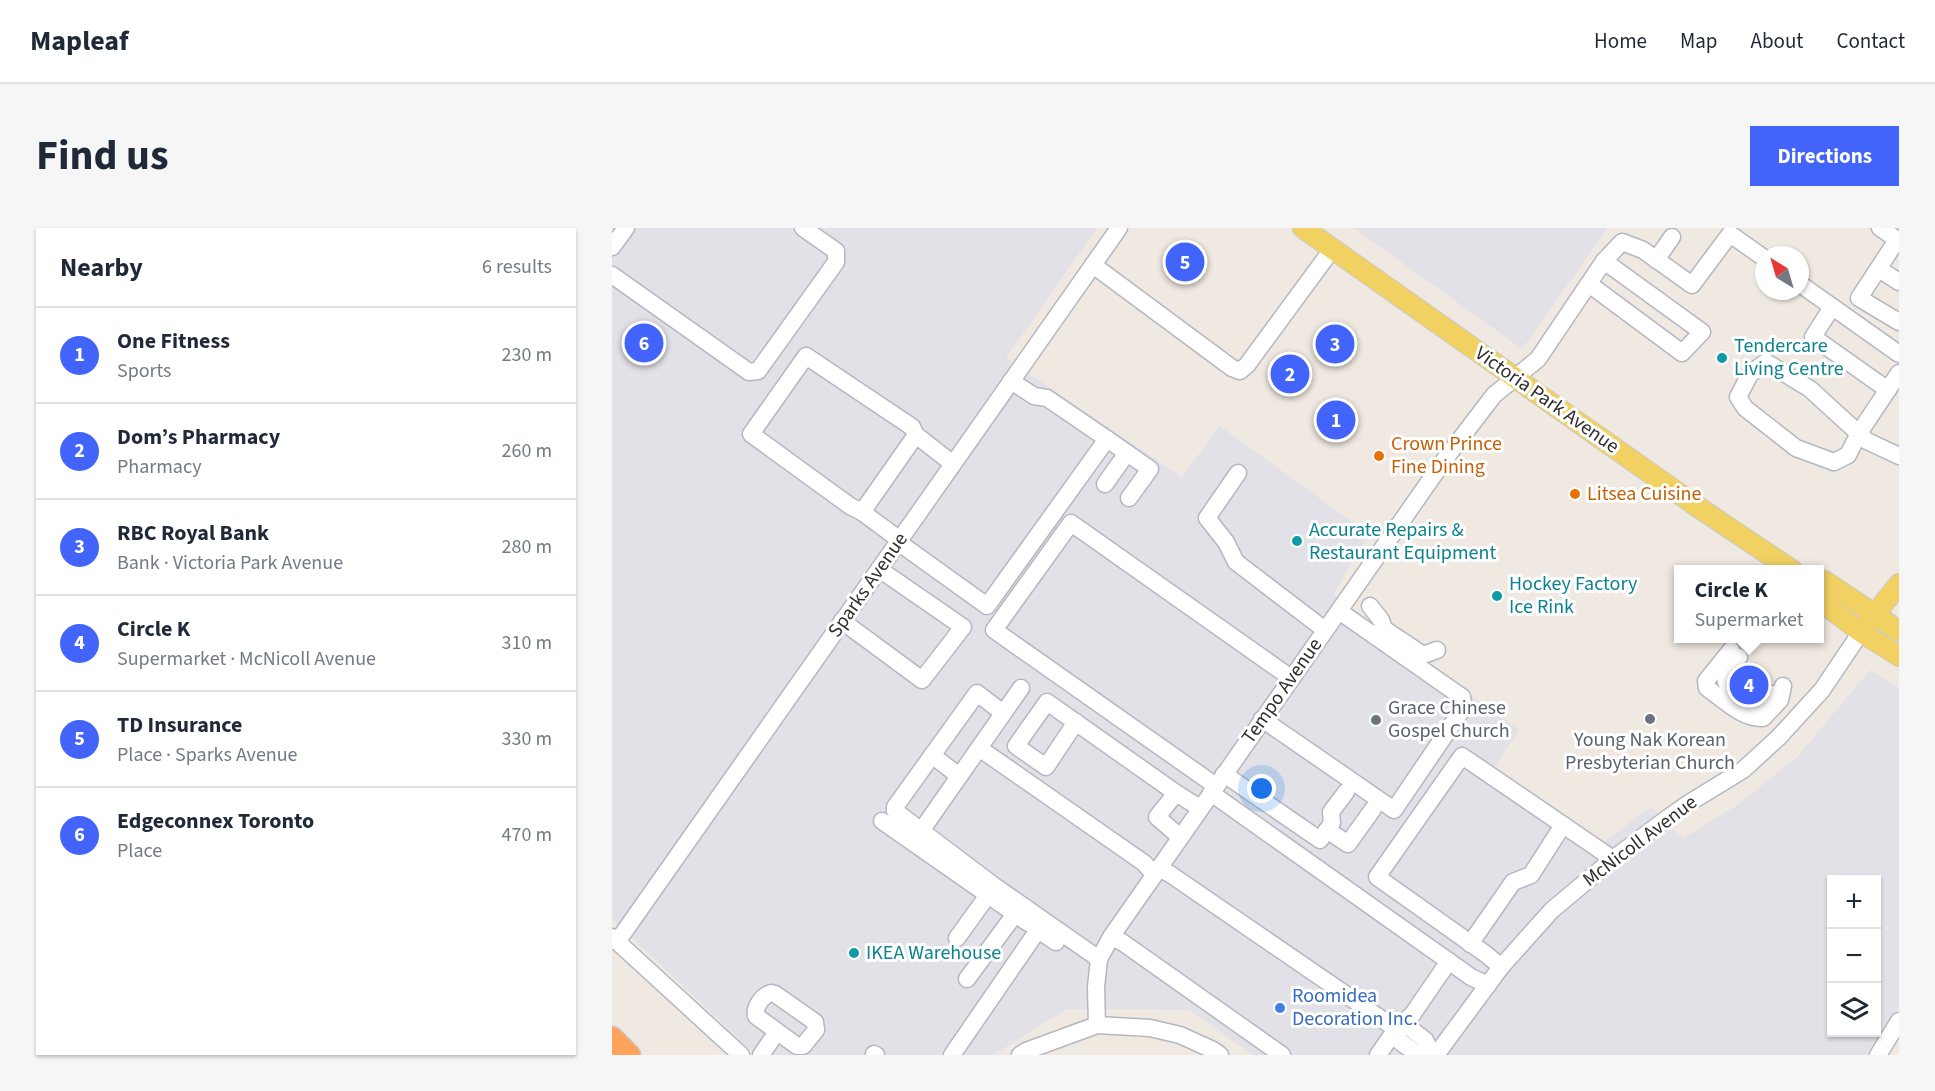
<!DOCTYPE html>
<html lang="en">
<head>
<meta charset="utf-8">
<style>
  :root { --surface:#fff; --page:#f6f6f7; --text:#1f2937; --muted:#747a83; --line:#e0e1e3; --accent:#4264fb }
  body { margin:0; font-family:"Source Sans 3",sans-serif; background:var(--page); color:var(--text) }
  .controls { position:absolute; right:18px; bottom:18px; display:grid; overflow:hidden; border-radius:0px; box-shadow:0 2px 4px #0004 }
  .controls button { width:54px; height:54px; display:grid; place-items:center; padding:0; border:0; border-bottom:2px solid var(--line); background:var(--surface); color:var(--text); font:30px sans-serif }
  .compass { position:absolute; left:1143px; top:18px; width:54px; height:54px; border-radius:50%; background:var(--surface); box-shadow:0 2px 4px #0004; rotate:323deg }
  .you { position:absolute; left:650px; top:561px; width:21px; height:21px; margin:-15px; border:4px solid #fff; border-radius:50%; background:#1a73e8; box-shadow:0 0 0 9px #1a73e833 }
  .badge { display:grid; place-items:center; width:39px; height:39px; border-radius:50%; background:var(--accent); color:#fff; font-size:20px; font-weight:700 }
  .pin { position:absolute; translate:-50% -50%; border:3px solid #fff; box-shadow:0 2px 6px #0006 }
  .popup { position:absolute; left:1062px; top:337px; width:150px; height:78px; box-sizing:border-box; display:grid; place-content:center; border-radius:0px; background:var(--surface); filter:drop-shadow(0 2px 4px #0005); font-size:20px; white-space:nowrap; color:var(--muted) }
  .popup b { font-size:22px; color:var(--text) }
  .popup::after { content:''; position:absolute; left:50%; top:100%; margin-left:-12px; border:12px solid transparent; border-top-color:var(--surface) }
  .list { margin:0; padding:0; list-style:none }
  h2 { display:flex; justify-content:space-between; align-items:center; height:78px; margin:0; padding:0 24px; font-size:26px }
  h2 small { font-size:20px; font-weight:400; color:var(--muted) }
  .list li { display:grid; grid-template-columns:39px 1fr auto; gap:18px; align-items:center; box-sizing:border-box; height:96px; padding:0 24px; border-top:2px solid var(--line) }
  .list b { display:block; font-size:22px; white-space:nowrap }
  .list p { margin:0; font-size:20px; white-space:nowrap; color:var(--muted) }
  .list em { font-size:20px; font-style:normal; color:var(--muted) }
  .icon { flex:none; width:33px; height:33px; fill:none; stroke:currentColor; stroke-width:2; stroke-linecap:round; stroke-linejoin:round }
  .map { position:relative; flex:none; width:1287px; height:827px; overflow:hidden; border-radius:0px }
  header { display:flex; align-items:center; gap:36px; box-sizing:border-box; height:84px; padding:0 30px; background:var(--surface); border-bottom:2px solid var(--line) }
  header strong { font-size:28px }
  nav { display:flex; gap:33px; margin-inline-start:auto; font-size:21px }
  .intro { display:flex; align-items:center; justify-content:space-between; box-sizing:border-box; height:144px; padding:0 36px }
  h1 { margin:0; font-size:42px }
  .button { padding:15px 27px; border-radius:0px; background:var(--accent); color:#fff; font-size:21px; font-weight:700 }
  main { display:flex; gap:36px; padding:0 36px }
  aside { flex:1; background:var(--surface); border-radius:0px; box-shadow:0 2px 4px #0004 }
  .map>svg:first-child { display:block }
  .industrial { fill:#e3e1e8; fill-rule:evenodd }
  .lines { fill:none; stroke-linecap:round; stroke-linejoin:round }
  .minor-tunnel { stroke:#c8c4bd; stroke-width:16; stroke-dasharray:16 8; stroke-linecap:butt }
  .minor-casing { stroke:#b4b7c1; stroke-width:19 }
  .major-casing { stroke:#c9c9c9; stroke-width:22 }
  .highway-casing { stroke:#c9c9c9; stroke-width:25 }
  .minor { stroke:#fff; stroke-width:16 }
  .major { stroke:#f2d163; stroke-width:20 }
  .highway { stroke:#ffa35c; stroke-width:22 }
  .culture-dot { fill:#0f9aa8; stroke:#fff; stroke-width:2 }
  .food-dot { fill:#e8710a; stroke:#fff; stroke-width:2 }
  .worship-dot { fill:#6b7280; stroke:#fff; stroke-width:2 }
  .shop-dot { fill:#3f7fe0; stroke:#fff; stroke-width:2 }
  .labels { text-anchor:middle; dominant-baseline:central; stroke-width:6; stroke-linejoin:round; paint-order:stroke }
  .culture-label { font-size:20px; fill:#0d838f; stroke:#fff; text-anchor:start }
  .street-label { font-size:20px; fill:#2e2e2e; stroke:#fff }
  .food-label { font-size:20px; fill:#c56008; stroke:#fff; text-anchor:start }
  .worship-label { font-size:20px; fill:#5b616d; stroke:#fff; text-anchor:start }
  .shop-label { font-size:20px; fill:#366cbe; stroke:#fff; text-anchor:start }
</style>
</head>
<body>
<header>
<strong>Mapleaf</strong>
<nav><a>Home</a><a>Map</a><a>About</a><a>Contact</a></nav>
</header>
<div class="intro"><h1>Find us</h1><a class="button">Directions</a></div>
<main>
<aside>
<h2>Nearby<small>6 results</small></h2>
<ul class="list">
<li><span class="badge">1</span><div><b>One Fitness</b><p>Sports</p></div><em>230 m</em></li>
<li><span class="badge">2</span><div><b>Dom’s Pharmacy</b><p>Pharmacy</p></div><em>260 m</em></li>
<li><span class="badge">3</span><div><b>RBC Royal Bank</b><p>Bank · Victoria Park Avenue</p></div><em>280 m</em></li>
<li><span class="badge">4</span><div><b>Circle K</b><p>Supermarket · McNicoll Avenue</p></div><em>310 m</em></li>
<li><span class="badge">5</span><div><b>TD Insurance</b><p>Place · Sparks Avenue</p></div><em>330 m</em></li>
<li><span class="badge">6</span><div><b>Edgeconnex Toronto</b><p>Place</p></div><em>470 m</em></li>
</ul>
</aside>
<div class="map">
<svg width="1287" height="827" viewBox="0 0 1287 827">
  <rect width="100%" height="100%" fill="#efe9e1"/>
  <g class="industrial">
    <path d="M0,0H485L394,130L570,249L608,198L757,306L721,366L907,502L883,538L990,615L1039,579L1071,610L1124,578L1185,529L1258,442L1287,461V779L1253,827H641L577,782L455,781L381,827H144L0,691ZM1220,652H1264V804H1220Z"/>
    <polygon points="742,0 996,0 910,121"/>
  </g>
  <g class="lines">
    <polyline class="minor-tunnel" points="1119,422 1128,410"/>
    <defs>
      <g id="minor">
        <polyline points="1268,0 1287,13"/>
        <polyline points="1285,12 1247,70 1287,94"/>
        <polyline points="0,19 14,0"/>
        <polyline points="1044,32 1060,9"/>
        <polyline points="992,33 1010,14 1031,22 1080,57 1118,6 1152,30"/>
        <polyline points="481,37 620,140 628,143 635,137 721,20"/>
        <polyline points="1267,41 1287,54"/>
        <polyline points="0,47 137,144 146,143 224,34 224,23 191,0"/>
        <polyline points="1188,56 1287,126"/>
        <polyline points="1220,79 1201,109 1276,162"/>
        <polyline points="1287,145 1247,205 1236,227 1222,234 1184,220 1133,180 1126,169 1138,146 1154,134 1198,161 1255,213 1287,228"/>
        <polyline points="495,211 538,241 517,270"/>
        <polyline points="626,245 595,290 614,314 624,334 713,402"/>
        <polyline points="493,256 515,225"/>
        <polyline points="250,284 238,278 139,206 194,128 300,199 304,207"/>
        <polyline points="288,312 250,284 304,207 341,236"/>
        <polyline points="286,314 375,378 495,211 435,170 422,168 399,153"/>
        <polyline points="758,378 769,392 772,401 811,427 825,422"/>
        <polyline points="230,393 310,452 351,399 267,341"/>
        <path d="M1119,422L1094,453L1095,460C1111,471 1130,491 1151,490L1168,472L1171,458"/>
        <path d="M1127,429C1123,434 1118,439 1115,445C1107,460 1135,472 1146,479L1161,466"/>
        <polyline points="391,485 365,465 283,579 283,583 381,657 487,731"/>
        <polyline points="650,491 782,582 852,479 850,469 727,383"/>
        <polyline points="464,494 434,539 404,518 435,474 564,565"/>
        <polyline points="367,520 532,635 542,646"/>
        <polyline points="320,527 347,548"/>
        <polyline points="612,546 708,612 720,595 719,584 734,564"/>
        <polyline points="604,558 382,402 459,295 679,450"/>
        <polyline points="599,565 859,749 876,757"/>
        <polyline points="270,593 376,667"/>
        <polyline points="715,602 736,616 761,581"/>
        <polyline points="309,603 409,460"/>
        <polyline points="568,609 545,589 564,565 588,580"/>
        <polyline points="546,640 558,646 784,801 786,812 806,827"/>
        <polyline points="0,709 129,827"/>
        <polyline points="499,709 510,714 670,827"/>
        <polyline points="345,710 376,667 416,695"/>
        <polyline points="5,714 507,0"/>
        <polyline points="858,716 901,654 919,647 951,597"/>
        <polyline points="889,739 875,727 765,649 850,528 1001,631"/>
        <polyline points="355,751 403,686"/>
        <path d="M159,765L163,766L203,794L204,802L191,818H185L144,788C142,779 150,768 159,765Z"/>
        <polyline points="485,797 484,759 487,731 499,709 833,231 882,167 926,131 992,33 1090,104 1070,125 977,56"/>
        <polyline points="784,801 795,798 813,812 820,827"/>
        <polyline points="262,826 264,827"/>
        <polyline points="149,827 165,804"/>
        <polyline points="340,827 426,702 444,714"/>
        <polyline points="408,827 414,823 485,797 538,800 568,807 601,822 608,827"/>
        <polyline points="766,827 784,801 800,787 837,733"/>
        <polyline points="824,827 889,739 940,682 1001,631 1057,589 1077,575 1131,542 1166,510 1210,462 1249,404"/>
        <polyline points="1266,827 1287,793"/>
      </g>
      <g id="major">
        <polyline points="691,0 1086,279 1180,342"/>
        <polyline points="1208,352 1213,353 1287,403"/>
        <polyline points="1208,373 1249,404 1287,428"/>
        <polyline points="1256,395 1287,356"/>
      </g>
      <polyline id="highway" points="0,810 17,827"/>
    </defs>
    <use href="#minor" class="minor-casing"/>
    <use href="#major" class="major-casing"/>
    <use href="#highway" class="highway-casing"/>
    <use href="#minor" class="minor"/>
    <use href="#major" class="major"/>
    <use href="#highway" class="highway"/>
  </g>
  <g class="culture-dot">
    <circle cx="1110" cy="130" r="6"/>
    <circle cx="685" cy="313" r="6"/>
    <circle cx="885" cy="368" r="6"/>
    <circle cx="242" cy="725" r="6"/>
  </g>
  <g class="food-dot">
    <circle cx="767" cy="228" r="6"/>
    <circle cx="963" cy="266" r="6"/>
  </g>
  <g class="worship-dot">
    <circle cx="1038" cy="491" r="6"/>
    <circle cx="764" cy="492" r="6"/>
  </g>
  <circle class="shop-dot" cx="668" cy="780" r="6"/>
  <g class="labels">
    <g class="culture-label">
      <text x="1122" y="118">Tendercare<tspan x="1122" dy="23">Living Centre</tspan></text>
      <text x="697" y="302">Accurate Repairs &amp;<tspan x="697" dy="23">Restaurant Equipment</tspan></text>
      <text x="897" y="356">Hockey Factory<tspan x="897" dy="23">Ice Rink</tspan></text>
      <text x="254" y="725">IKEA Warehouse</text>
    </g>
    <g class="street-label">
      <text transform="translate(935 172) rotate(35)">Victoria Park Avenue</text>
      <text transform="translate(256 357) rotate(-55)">Sparks Avenue</text>
      <text transform="translate(670 463) rotate(-55)">Tempo Avenue</text>
      <text transform="translate(1028 613) rotate(-37)">McNicoll Avenue</text>
    </g>
    <g class="food-label">
      <text x="779" y="216">Crown Prince<tspan x="779" dy="23">Fine Dining</tspan></text>
      <text x="975" y="266">Litsea Cuisine</text>
    </g>
    <g class="worship-label">
      <text x="776" y="480">Grace Chinese<tspan x="776" dy="23">Gospel Church</tspan></text>
      <text x="1038" y="512" text-anchor="middle">Young Nak Korean<tspan x="1038" dy="23">Presbyterian Church</tspan></text>
    </g>
    <g class="shop-label">
      <text x="680" y="768">Roomidea<tspan x="680" dy="23">Decoration Inc.</tspan></text>
    </g>
  </g>
</svg>
<div class="controls">
<button>+</button>
<button>−</button>
<button><svg class="icon" aria-label="layers" viewBox="0 0 24 24"><path d="M12 4l9 5-9 5-9-5zM3 14l9 5 9-5"/></svg></button>
</div>
<svg class="compass" viewBox="-18 -18 36 36"><path d="M0-13l5 13h-10z" fill="#e53935"/><path d="M0 13l5-13h-10z" fill="#747a83"/></svg>
<div class="you"></div>
<div class="pin badge" style="left:724px;top:192px">1</div>
<div class="pin badge" style="left:678px;top:146px">2</div>
<div class="pin badge" style="left:723px;top:116px">3</div>
<div class="pin badge" style="left:1137px;top:457px">4</div>
<div class="popup"><b>Circle K</b>Supermarket</div>
<div class="pin badge" style="left:573px;top:34px">5</div>
<div class="pin badge" style="left:32px;top:115px">6</div>
</div>
</main>
</body>
</html>
